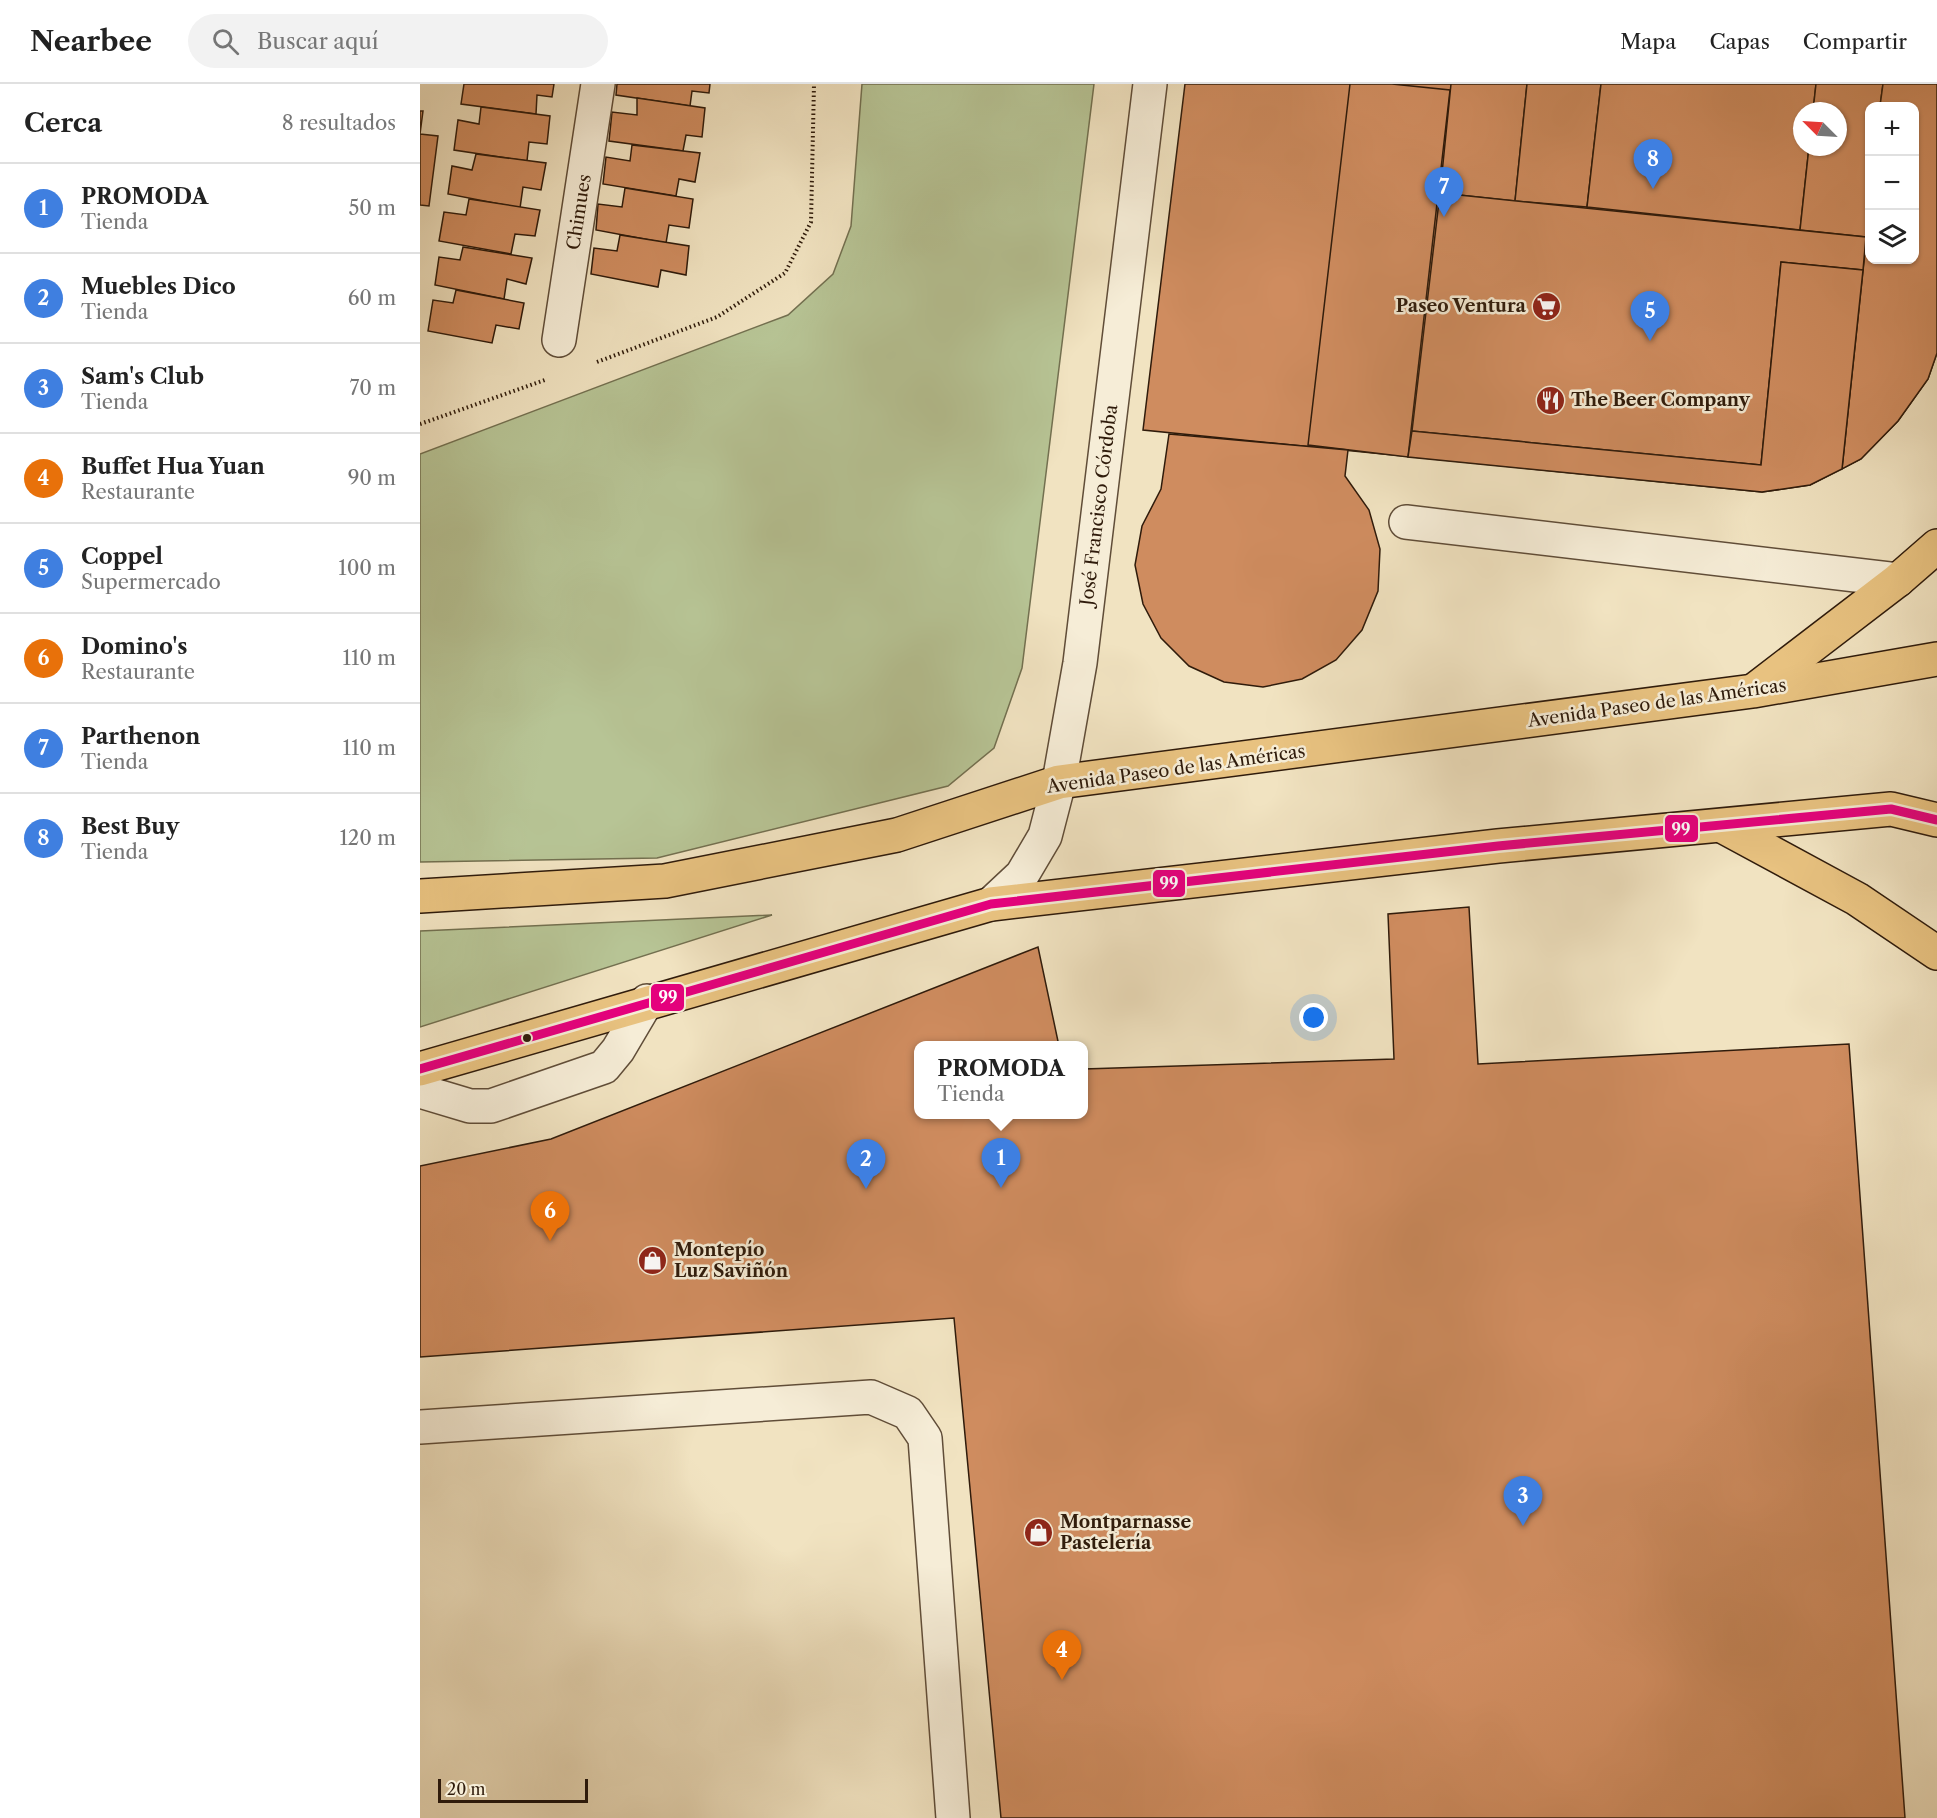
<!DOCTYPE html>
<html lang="es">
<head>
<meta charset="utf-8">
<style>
  :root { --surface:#fff; --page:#f2f2f2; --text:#222; --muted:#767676; --line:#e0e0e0; --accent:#8f2418 }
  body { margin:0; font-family:"Libre Caslon Text",serif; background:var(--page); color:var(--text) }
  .controls { position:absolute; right:18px; top:18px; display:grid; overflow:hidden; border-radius:12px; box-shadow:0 2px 4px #0004 }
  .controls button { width:54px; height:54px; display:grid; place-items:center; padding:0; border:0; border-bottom:2px solid var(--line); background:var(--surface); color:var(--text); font:30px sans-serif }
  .compass { position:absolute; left:1373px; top:18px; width:54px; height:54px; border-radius:50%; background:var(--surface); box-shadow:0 2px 4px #0004; rotate:294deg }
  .scale { position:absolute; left:18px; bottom:15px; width:150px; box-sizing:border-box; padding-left:6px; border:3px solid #2f1b0b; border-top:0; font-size:16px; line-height:21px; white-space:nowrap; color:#2f1b0b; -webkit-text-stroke:4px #f6edd7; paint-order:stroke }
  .you { position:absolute; left:894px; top:934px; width:21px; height:21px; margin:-15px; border:4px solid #fff; border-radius:50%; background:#1a73e8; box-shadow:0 0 0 9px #1a73e833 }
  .badge { display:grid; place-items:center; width:39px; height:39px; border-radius:50%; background:var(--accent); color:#fff; font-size:20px; font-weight:700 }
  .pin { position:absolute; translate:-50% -50px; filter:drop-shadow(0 2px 3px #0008) }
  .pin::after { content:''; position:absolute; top:32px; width:21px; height:18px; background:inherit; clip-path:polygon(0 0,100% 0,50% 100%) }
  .popup { position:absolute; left:494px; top:957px; width:174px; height:78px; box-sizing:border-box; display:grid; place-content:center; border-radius:12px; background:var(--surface); filter:drop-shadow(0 2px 4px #0005); font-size:20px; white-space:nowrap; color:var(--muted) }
  .popup b { font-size:22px; color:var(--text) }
  .popup::after { content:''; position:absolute; left:50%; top:100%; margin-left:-12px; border:12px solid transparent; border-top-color:var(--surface) }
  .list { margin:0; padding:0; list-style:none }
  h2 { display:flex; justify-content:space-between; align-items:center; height:78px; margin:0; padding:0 24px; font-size:26px }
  h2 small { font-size:20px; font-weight:400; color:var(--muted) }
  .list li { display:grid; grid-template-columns:39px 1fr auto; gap:18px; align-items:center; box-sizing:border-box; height:90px; padding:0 24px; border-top:2px solid var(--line) }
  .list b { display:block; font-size:22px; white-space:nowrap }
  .list p { margin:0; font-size:20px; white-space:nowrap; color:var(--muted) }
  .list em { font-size:20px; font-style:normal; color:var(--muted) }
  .icon { flex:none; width:33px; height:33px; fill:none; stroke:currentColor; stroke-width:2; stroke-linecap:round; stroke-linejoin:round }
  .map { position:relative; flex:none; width:1517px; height:1734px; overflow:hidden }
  header { display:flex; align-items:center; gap:36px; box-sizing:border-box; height:84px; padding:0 30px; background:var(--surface); border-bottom:2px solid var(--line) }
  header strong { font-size:28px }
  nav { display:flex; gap:33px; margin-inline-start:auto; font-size:21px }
  .search { width:420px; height:54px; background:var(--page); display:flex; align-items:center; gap:15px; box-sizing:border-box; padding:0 21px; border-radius:33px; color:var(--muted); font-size:22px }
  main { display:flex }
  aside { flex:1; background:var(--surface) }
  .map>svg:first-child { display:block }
  .green { fill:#b7c495; stroke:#737050; stroke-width:1.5 }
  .building { fill:#cf8c5f; stroke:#2f1b0b; stroke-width:1.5; fill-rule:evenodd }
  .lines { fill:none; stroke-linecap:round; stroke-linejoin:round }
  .minor-casing { stroke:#604d38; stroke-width:36 }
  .major-casing { stroke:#2f1b0b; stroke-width:36 }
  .path { stroke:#2f1b0b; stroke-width:4; stroke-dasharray:1.5 3; stroke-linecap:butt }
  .minor { stroke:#f6edd7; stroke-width:33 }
  .major { stroke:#e8c280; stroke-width:33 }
  .bus-1-casing { stroke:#f6edd7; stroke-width:14 }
  .bus-1 { stroke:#e5007d; stroke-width:9 }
  .bus-dot { fill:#2f1b0b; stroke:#f6edd7; stroke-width:2 }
  .labels { text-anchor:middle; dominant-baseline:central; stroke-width:5; stroke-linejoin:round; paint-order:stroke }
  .street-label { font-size:18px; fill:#2f1b0b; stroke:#f6edd7 }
  .poi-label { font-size:18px; font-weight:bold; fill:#2f1b0b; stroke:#f6edd7; text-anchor:start }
  .line-badge { stroke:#f6edd7; stroke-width:2 }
  .badge-label { font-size:16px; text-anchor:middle; font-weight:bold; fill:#fff }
</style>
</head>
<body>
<header>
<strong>Nearbee</strong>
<div class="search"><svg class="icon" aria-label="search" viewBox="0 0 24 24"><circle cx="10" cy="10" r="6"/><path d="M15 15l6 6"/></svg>Buscar aquí</div>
<nav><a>Mapa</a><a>Capas</a><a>Compartir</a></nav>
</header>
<main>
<aside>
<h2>Cerca<small>8 resultados</small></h2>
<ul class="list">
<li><span class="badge" style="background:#3f7fe0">1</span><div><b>PROMODA</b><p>Tienda</p></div><em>50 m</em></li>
<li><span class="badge" style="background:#3f7fe0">2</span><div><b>Muebles Dico</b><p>Tienda</p></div><em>60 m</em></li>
<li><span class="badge" style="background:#3f7fe0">3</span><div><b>Sam's Club</b><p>Tienda</p></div><em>70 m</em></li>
<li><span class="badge" style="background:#e8710a">4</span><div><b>Buffet Hua Yuan</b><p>Restaurante</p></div><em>90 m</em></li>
<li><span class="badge" style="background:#3f7fe0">5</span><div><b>Coppel</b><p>Supermercado</p></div><em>100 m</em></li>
<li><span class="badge" style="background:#e8710a">6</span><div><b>Domino's</b><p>Restaurante</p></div><em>110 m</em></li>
<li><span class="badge" style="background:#3f7fe0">7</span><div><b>Parthenon</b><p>Tienda</p></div><em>110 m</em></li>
<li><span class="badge" style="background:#3f7fe0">8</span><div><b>Best Buy</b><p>Tienda</p></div><em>120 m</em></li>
</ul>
</aside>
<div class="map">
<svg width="1517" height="1734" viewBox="0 0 1517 1734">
  <rect width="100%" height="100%" fill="#f1e3c1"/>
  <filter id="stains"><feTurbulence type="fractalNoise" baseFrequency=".00333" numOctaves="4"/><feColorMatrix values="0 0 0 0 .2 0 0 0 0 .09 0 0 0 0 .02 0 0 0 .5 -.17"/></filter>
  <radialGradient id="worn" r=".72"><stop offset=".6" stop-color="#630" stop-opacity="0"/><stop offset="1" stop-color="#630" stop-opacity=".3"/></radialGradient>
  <g class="green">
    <polygon points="442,0 674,0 602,584 574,664 528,702 237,774 0,778 0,370 368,231 413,190 431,142"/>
    <polygon points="352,831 0,943 0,847"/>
  </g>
  <g class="building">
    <polygon points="44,0 134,0 132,13 117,11 116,30 41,20"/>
    <polygon points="197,0 290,0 289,9 272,7 270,22 196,11"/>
    <path d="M765,0H1517V269L1508,295L1478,337L1441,375L1390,401L1342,408L723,346ZM1450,22H1494V176H1450ZM1382,27H1418V63H1382Z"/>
    <polygon points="930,0 972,0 1030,6 988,373 888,361"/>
    <polygon points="1031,0 1107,0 1095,117 1020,109"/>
    <polygon points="1107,0 1181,0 1167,123 1095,117"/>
    <polygon points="1181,0 1396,0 1393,27 1382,27 1382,63 1389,63 1380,146 1167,123"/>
    <polygon points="1396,0 1463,0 1460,22 1450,22 1450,121 1446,153 1380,146 1389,63 1418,63 1418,27 1393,27"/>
    <polygon points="1463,0 1517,0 1517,269 1508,295 1478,337 1441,375 1422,385 1450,121 1450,176 1494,176 1494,22 1460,22"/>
    <polygon points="217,14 285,24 282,53 266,51 263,67 189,57 192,28 217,31"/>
    <polygon points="61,23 130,32 127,60 109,58 107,77 34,66 38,36 59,40"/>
    <polygon points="0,27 3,27 0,50 18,52 9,122 0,121"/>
    <polygon points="212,61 280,69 275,98 259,95 256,112 183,100 186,73 210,77"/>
    <polygon points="56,70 126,79 121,106 103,103 100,124 28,110 32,82 52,86"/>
    <polygon points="205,104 273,115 269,144 249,141 246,159 176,146 178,120 202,123"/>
    <polygon points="1020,109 1446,153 1443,186 1361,178 1341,381 992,347"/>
    <polygon points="49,115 120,126 115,152 95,150 91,170 19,157 24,128 46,131"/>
    <polygon points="200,151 269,162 266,191 241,186 238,203 171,190 174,164 197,167"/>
    <polygon points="43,163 112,174 106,200 87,195 84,215 15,201 19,173 40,176"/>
    <polygon points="1361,178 1443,186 1422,385 1390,401 1342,408 988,373 992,347 1341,381"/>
    <polygon points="36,206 104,219 99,245 76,241 72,259 8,247 13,216 33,219"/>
    <polygon points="749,350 928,366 925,392 949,426 960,465 958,507 942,546 916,576 882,595 843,603 804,598 769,582 741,554 723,520 715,481 722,442 741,405"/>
    <polygon points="1049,823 1058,980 1429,960 1485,1734 581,1734 534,1234 0,1273 0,1082 131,1055 618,863 639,962 498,962 498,1030 664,1030 664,985 974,975 968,830"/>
  </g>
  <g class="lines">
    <defs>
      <g id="minor">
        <polyline points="139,256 178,0"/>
        <polyline points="986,438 1478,496"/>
        <polyline points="571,820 602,791 625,752 639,698 660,579 730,0"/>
        <polyline points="0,1007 50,1022 71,1022 184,983 198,966 227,917"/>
        <polyline points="0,1343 451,1313 488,1329 505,1354 533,1734"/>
      </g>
      <g id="major">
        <polyline points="1337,604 1478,496 1517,462"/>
        <polyline points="1302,742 1437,815 1517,869"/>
        <polyline points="0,812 245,797 477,751 639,698 1333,607 1517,575"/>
        <polyline points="0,985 571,820 1078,762 1471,725 1517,736"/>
      </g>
    </defs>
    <use href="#minor" class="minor-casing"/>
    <use href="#major" class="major-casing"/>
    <g class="path">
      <polyline points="177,278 297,233 365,189 391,138 394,0"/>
      <polyline points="0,340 125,296"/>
    </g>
    <use href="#minor" class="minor"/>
    <use href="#major" class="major"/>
    <defs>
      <polyline id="bus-1" points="0,985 571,820 1078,762 1471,725 1517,736"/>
    </defs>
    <use href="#bus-1" class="bus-1-casing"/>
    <use href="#bus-1" class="bus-1"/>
  </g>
  <defs>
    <symbol id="supermarket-disc" viewBox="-11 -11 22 22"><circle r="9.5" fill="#8f2418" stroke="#f6edd7"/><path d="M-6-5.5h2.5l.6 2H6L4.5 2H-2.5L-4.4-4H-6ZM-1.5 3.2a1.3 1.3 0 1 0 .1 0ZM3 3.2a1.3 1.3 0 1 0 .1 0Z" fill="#fff"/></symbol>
    <symbol id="restaurant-disc" viewBox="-11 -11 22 22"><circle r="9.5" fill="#8f2418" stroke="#f6edd7"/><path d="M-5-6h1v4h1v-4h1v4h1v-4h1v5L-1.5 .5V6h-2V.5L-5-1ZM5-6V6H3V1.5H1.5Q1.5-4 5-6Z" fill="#fff"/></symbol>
    <symbol id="shop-disc" viewBox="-11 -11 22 22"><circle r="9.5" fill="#8f2418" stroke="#f6edd7"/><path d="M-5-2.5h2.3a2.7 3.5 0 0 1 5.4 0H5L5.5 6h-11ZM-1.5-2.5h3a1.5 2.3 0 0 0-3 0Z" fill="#fff"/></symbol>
  </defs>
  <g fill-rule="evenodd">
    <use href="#supermarket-disc" x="1110" y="206" width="33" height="33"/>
    <use href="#restaurant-disc" x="1114" y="300" width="33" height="33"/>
    <use href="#shop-disc" x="216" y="1160" width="33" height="33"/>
    <use href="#shop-disc" x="602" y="1432" width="33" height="33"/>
  </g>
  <circle class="bus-dot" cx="107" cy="954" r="5"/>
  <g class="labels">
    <g class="street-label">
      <text transform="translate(159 128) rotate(-81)">Chimues</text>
      <text transform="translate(679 421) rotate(-83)">José Francisco Córdoba</text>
      <text transform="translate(1237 619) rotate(-8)">Avenida Paseo de las Américas</text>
      <text transform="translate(756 685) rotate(-8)">Avenida Paseo de las Américas</text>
    </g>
    <g class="poi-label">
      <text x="1106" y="222" text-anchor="end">Paseo Ventura</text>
      <text x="1151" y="316">The Beer Company</text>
      <text x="254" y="1166">Montepío<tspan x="254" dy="21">Luz Saviñón</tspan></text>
      <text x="640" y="1438">Montparnasse<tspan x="640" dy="21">Pastelería</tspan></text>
    </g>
  </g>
  <g class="line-badge">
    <rect x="1244" y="730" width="35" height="29" rx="6" fill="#e5007d"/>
    <rect x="732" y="785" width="34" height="29" rx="6" fill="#e5007d"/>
    <rect x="230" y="899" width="35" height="29" rx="6" fill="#e5007d"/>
  </g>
  <g class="badge-label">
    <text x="1261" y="751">99</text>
    <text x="749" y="805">99</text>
    <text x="248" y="919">99</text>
  </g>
  <rect width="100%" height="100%" filter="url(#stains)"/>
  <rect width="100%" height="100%" fill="url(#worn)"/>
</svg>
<div class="controls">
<button>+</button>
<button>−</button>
<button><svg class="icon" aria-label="layers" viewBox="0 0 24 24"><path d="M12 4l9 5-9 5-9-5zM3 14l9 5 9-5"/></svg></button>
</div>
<svg class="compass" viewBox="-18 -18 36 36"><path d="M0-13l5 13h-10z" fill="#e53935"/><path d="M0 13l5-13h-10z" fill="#767676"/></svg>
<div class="scale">20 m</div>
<div class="you"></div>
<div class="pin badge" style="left:581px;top:1104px;background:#3f7fe0">1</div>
<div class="popup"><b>PROMODA</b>Tienda</div>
<div class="pin badge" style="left:446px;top:1105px;background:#3f7fe0">2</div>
<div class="pin badge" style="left:1103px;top:1442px;background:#3f7fe0">3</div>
<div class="pin badge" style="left:642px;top:1596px;background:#e8710a">4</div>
<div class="pin badge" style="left:1230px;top:257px;background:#3f7fe0">5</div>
<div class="pin badge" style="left:130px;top:1157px;background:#e8710a">6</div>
<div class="pin badge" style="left:1024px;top:133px;background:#3f7fe0">7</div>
<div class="pin badge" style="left:1233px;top:105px;background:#3f7fe0">8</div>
</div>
</main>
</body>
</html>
